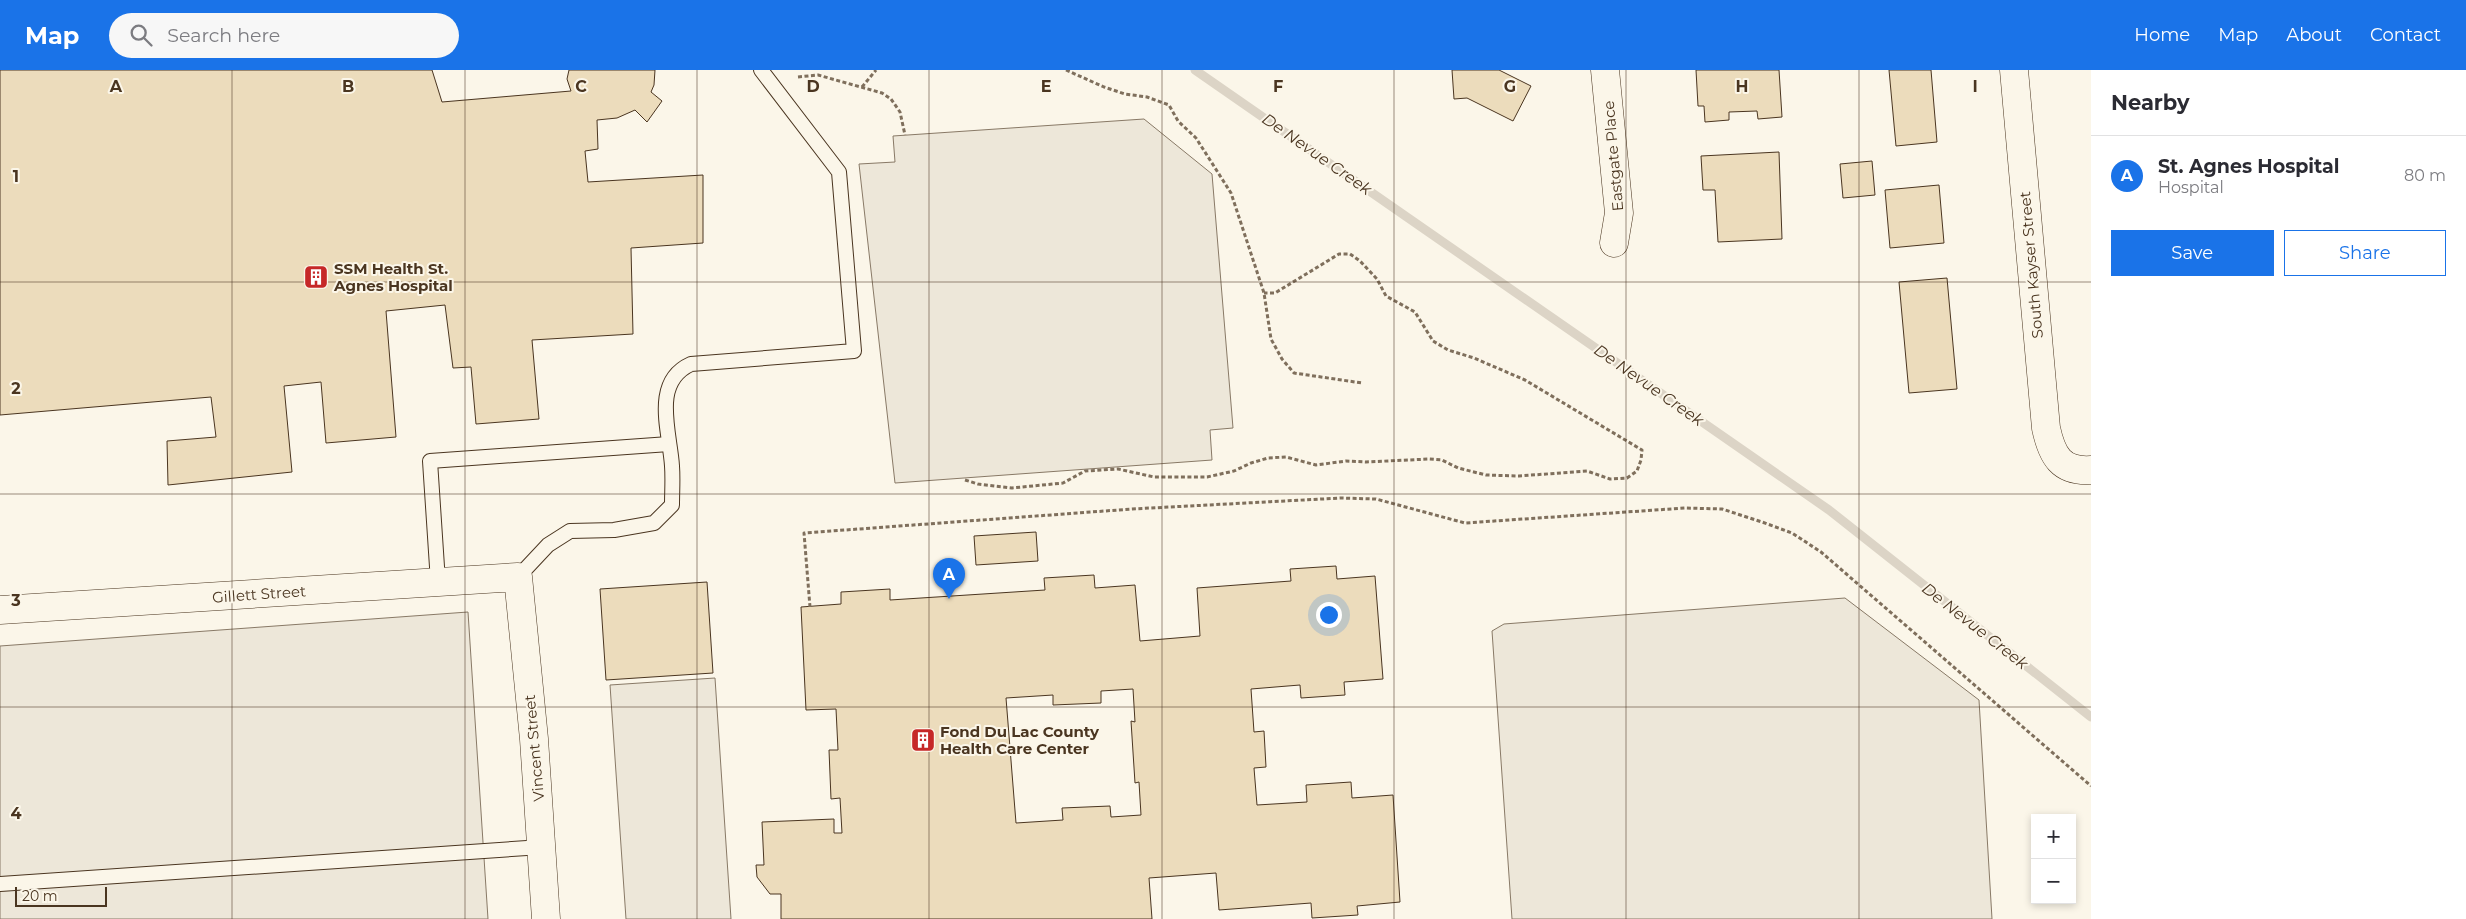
<!DOCTYPE html>
<html lang="en">
<head>
<meta charset="utf-8">
<style>
  :root { --surface:#fff; --page:#f7f7f7; --text:#2b2b33; --muted:#7c7c81; --line:#e1e1e2; --accent:#1a73e8 }
  body { margin:0; font-family:Montserrat,sans-serif; background:var(--page); color:var(--text) }
  .controls { position:absolute; right:15px; bottom:15px; display:grid; overflow:hidden; border-radius:0px; box-shadow:0 2px 8px #0003 }
  .controls button { width:45px; height:45px; display:grid; place-items:center; padding:0; border:0; border-bottom:1px solid var(--line); background:var(--surface); color:var(--text); font:25px sans-serif }
  .scale { position:absolute; left:15px; bottom:12px; width:92px; box-sizing:border-box; padding-left:5px; border:2px solid #4a3520; border-top:0; font-size:14px; line-height:18px; white-space:nowrap; color:#4a3520; -webkit-text-stroke:4px #fbf6e9; paint-order:stroke }
  .you { position:absolute; left:1328px; top:544px; width:18px; height:18px; margin:-12px; border:4px solid #fff; border-radius:50%; background:#1a73e8; box-shadow:0 0 0 8px #1a73e833 }
  .badge { display:grid; place-items:center; width:32px; height:32px; border-radius:50%; background:var(--accent); color:#fff; font-size:16px; font-weight:700 }
  .pin { position:absolute; translate:-50% -41px; filter:drop-shadow(0 1px 2px #0008) }
  .pin::after { content:''; position:absolute; top:26px; width:18px; height:15px; background:inherit; clip-path:polygon(0 0,100% 0,50% 100%) }
  .list { margin:0; padding:0; list-style:none }
  h2 { display:flex; justify-content:space-between; align-items:center; height:65px; margin:0; padding:0 20px; font-size:21px }
  h2 small { font-size:16px; font-weight:400; color:var(--muted) }
  .list li { display:grid; grid-template-columns:32px 1fr auto; gap:15px; align-items:center; box-sizing:border-box; height:80px; padding:0 20px; border-top:1px solid var(--line) }
  .list b { display:block; font-size:19px; white-space:nowrap }
  .list p { margin:0; font-size:16px; white-space:nowrap; color:var(--muted) }
  .list em { font-size:16px; font-style:normal; color:var(--muted) }
  .actions { display:flex; gap:10px; padding:15px 20px }
  .actions a { flex:1; padding:11px 0; border:1px solid var(--accent); border-radius:0px; text-align:center; font-size:18px; color:var(--accent) }
  .actions .main { background:var(--accent); color:#fff }
  .icon { flex:none; width:28px; height:28px; fill:none; stroke:currentColor; stroke-width:2; stroke-linecap:round; stroke-linejoin:round }
  .map { position:relative; flex:none; width:2091px; height:849px; overflow:hidden }
  header { display:flex; align-items:center; gap:30px; box-sizing:border-box; height:70px; padding:0 25px; background:var(--accent); color:#fff }
  header strong { font-size:24px }
  nav { display:flex; gap:28px; margin-inline-start:auto; font-size:18px }
  .search { width:350px; height:45px; background:var(--page); display:flex; align-items:center; gap:12px; box-sizing:border-box; padding:0 18px; border-radius:28px; color:var(--muted); font-size:19px }
  main { display:flex }
  aside { flex:1; background:var(--surface) }
  .map>svg:first-child { display:block }
  .parking { fill:#ede7d9; stroke:#887966 }
  .lines { fill:none; stroke-linecap:round; stroke-linejoin:round }
  .stream { stroke:#dcd4c6; stroke-width:9 }
  .building { fill:#ecdcbc; stroke:#4a3520; fill-rule:evenodd }
  .service-casing { stroke:#4a3520; stroke-width:16 }
  .minor-casing { stroke:#4a3520; stroke-width:29 }
  .path { stroke:#7f6f5c; stroke-width:3; stroke-dasharray:4 2.5; stroke-linecap:butt }
  .service { stroke:#fbf6e9; stroke-width:14 }
  .minor { stroke:#fbf6e9; stroke-width:28 }
  .grid { fill:none; stroke:#4a3520; stroke-width:1; stroke-opacity:0.55 }
  .labels { text-anchor:middle; dominant-baseline:central; stroke-width:4; stroke-linejoin:round; paint-order:stroke }
  .street-label { font-size:15px; fill:#4a3520; stroke:#fbf6e9 }
  .poi-label { font-size:15px; font-weight:bold; fill:#4a3520; stroke:#fbf6e9; text-anchor:start }
  .water-label { font-size:16px; font-style:italic; fill:#4a3520; stroke:#fbf6e9 }
  .grid-label { font-size:16px; text-anchor:middle; font-weight:bold; fill:#4a3520; stroke:#fbf6e9; stroke-width:4; stroke-linejoin:round; paint-order:stroke }
</style>
</head>
<body>
<header>
<strong>Map</strong>
<div class="search"><svg class="icon" aria-label="search" viewBox="0 0 24 24"><circle cx="10" cy="10" r="6"/><path d="M15 15l6 6"/></svg>Search here</div>
<nav><a>Home</a><a>Map</a><a>About</a><a>Contact</a></nav>
</header>
<main>
<div class="map">
<svg width="2091" height="849" viewBox="0 0 2091 849">
  <rect width="100%" height="100%" fill="#fbf6e9"/>
  <g class="parking">
    <polygon points="1144,49 1212,104 1233,358 1210,360 1212,390 895,413 859,94 895,92 893,66"/>
    <polygon points="1845,528 1979,630 1992,849 1512,849 1492,561 1504,554"/>
    <polygon points="468,542 488,849 0,849 0,576"/>
    <polygon points="715,608 731,849 626,849 610,615"/>
  </g>
  <g class="lines">
    <polyline class="stream" points="1195,0 1829,440 2091,647"/>
  </g>
  <g class="building">
    <polygon points="0,0 432,0 442,32 571,21 567,9 569,0 655,0 654,15 651,22 662,31 647,52 635,40 617,48 597,50 598,79 585,81 588,112 703,105 703,173 631,178 633,264 532,270 539,349 476,354 471,297 453,298 445,235 386,241 396,367 326,373 321,312 284,316 292,402 168,415 167,371 216,367 211,327 0,345"/>
    <polygon points="1452,0 1499,0 1531,16 1513,51 1467,28 1454,29"/>
    <polygon points="1696,0 1779,0 1782,47 1758,49 1757,41 1729,42 1729,50 1705,52 1704,36 1698,36"/>
    <polygon points="1889,0 1931,0 1937,72 1896,76"/>
    <polygon points="1779,82 1782,169 1718,172 1715,120 1703,120 1701,86"/>
    <polygon points="1872,91 1875,125 1843,128 1840,94"/>
    <polygon points="1939,115 1944,173 1890,178 1885,120"/>
    <polygon points="1947,208 1957,319 1909,323 1899,212"/>
    <polygon points="1036,462 1038,491 976,495 974,466"/>
    <path d="M1336,496L1337,509L1375,506L1383,609L1344,612L1345,625L1301,628L1300,615L1251,619L1254,662L1264,661L1266,697L1254,698L1257,735L1307,732L1306,715L1351,712L1352,728L1393,725L1400,832L1357,836L1358,845L1312,848L1311,833L1219,840L1216,803L1149,808L1152,849H781V824H770L757,807L756,795H764L762,752L834,749V763H842L840,728L831,729L829,680H838L836,639L806,640L801,537L841,534V522L890,519V530L1045,520L1044,508L1094,505L1095,518L1135,515L1140,571L1200,566L1197,518L1291,511L1290,499ZM1133,619L1135,652L1131,651L1135,713L1139,712L1141,745L1111,747L1110,736L1062,738L1063,750L1016,753L1006,628L1053,625V635L1101,633V621Z"/>
    <polygon points="707,512 713,603 606,610 600,519"/>
  </g>
  <g class="lines">
    <defs>
      <g id="service">
        <path d="M518,507L548,475L570,461L614,460L654,453L672,435C672,422 673,409 672,396C670,362 651,312 691,294L854,281L839,102L761,0"/>
        <polyline points="438,512 430,391 669,374"/>
        <polyline points="0,814 542,777"/>
      </g>
      <g id="minor">
        <polyline points="1605,0 1619,143 1614,173"/>
        <path d="M2014,0L2046,358C2052,386 2061,402 2091,400"/>
        <polyline points="0,540 518,507 534,669 546,849"/>
      </g>
    </defs>
    <use href="#service" class="service-casing"/>
    <use href="#minor" class="minor-casing"/>
    <g class="path">
      <polyline points="1066,0 1104,17 1125,24 1147,27 1169,35 1178,51 1196,68 1231,123 1264,223 1271,269 1282,289 1294,303 1362,313"/>
      <polyline points="798,7 818,5 882,23 891,29 900,42 905,65"/>
      <polyline points="862,17 876,0"/>
      <polyline points="965,410 978,414 1012,418 1063,413 1085,401 1118,399 1154,407 1207,407 1234,401 1251,393 1268,388 1286,387 1316,395 1346,391 1366,392 1429,389 1442,390 1458,398 1486,405 1519,406 1587,401 1610,409 1627,408 1637,401 1641,390 1642,380 1525,310 1474,288 1448,280 1433,271 1415,242 1386,226 1377,209 1360,191 1350,184 1339,184 1275,223 1264,223"/>
      <polyline points="810,537 804,463 1132,439 1341,428 1376,429 1465,453 1685,438 1722,439 1762,452 1792,463 1821,482 2091,716"/>
    </g>
    <use href="#service" class="service"/>
    <use href="#minor" class="minor"/>
  </g>
  <path class="grid" d="M232,0V849M465,0V849M697,0V849M929,0V849M1162,0V849M1394,0V849M1626,0V849M1859,0V849M0,212H2091M0,424H2091M0,637H2091"/>
  <defs>
    <symbol id="building-square" viewBox="-11 -11 22 22"><rect x="-9" y="-9" width="18" height="18" rx="4" fill="#c62828" stroke="#fbf6e9"/><path d="M-4-6H4V6H1V3H-1V6H-4ZM-2.5-4.3h1.7v1.8h-1.7ZM.8-4.3h1.7v1.8H.8ZM-2.5-1h1.7V.8h-1.7ZM.8-1h1.7V.8H.8Z" fill="#fff"/></symbol>
  </defs>
  <g fill-rule="evenodd">
    <use href="#building-square" x="302" y="193" width="28" height="28"/>
    <use href="#building-square" x="909" y="656" width="28" height="28"/>
  </g>
  <g class="labels">
    <g class="street-label">
      <text transform="translate(1613 86) rotate(-95)">Eastgate Place</text>
      <text transform="translate(2031 195) rotate(-95)">South Kayser Street</text>
      <text transform="translate(259 524) rotate(-4)">Gillett Street</text>
      <text transform="translate(534 678) rotate(-95)">Vincent Street</text>
    </g>
    <g class="poi-label">
      <text x="334" y="198">SSM Health St.<tspan x="334" dy="17">Agnes Hospital</tspan></text>
      <text x="940" y="661">Fond Du Lac County<tspan x="940" dy="17">Health Care Center</tspan></text>
    </g>
    <g class="water-label">
      <text transform="translate(1317 84) rotate(35)">De Nevue Creek</text>
      <text transform="translate(1649 315) rotate(35)">De Nevue Creek</text>
      <text transform="translate(1975 556) rotate(38)">De Nevue Creek</text>
    </g>
  </g>
  <g class="grid-label">
    <text x="116" y="22">A</text>
    <text x="348" y="22">B</text>
    <text x="581" y="22">C</text>
    <text x="813" y="22">D</text>
    <text x="1046" y="22">E</text>
    <text x="1278" y="22">F</text>
    <text x="1510" y="22">G</text>
    <text x="1742" y="22">H</text>
    <text x="1975" y="22">I</text>
    <text x="16" y="112">1</text>
    <text x="16" y="324">2</text>
    <text x="16" y="536">3</text>
    <text x="16" y="749">4</text>
  </g>
</svg>
<div class="controls">
<button>+</button>
<button>−</button>
</div>
<div class="scale">20 m</div>
<div class="you"></div>
<div class="pin badge" style="left:949px;top:529px">A</div>
</div>
<aside>
<h2>Nearby<small></small></h2>
<ul class="list">
<li><span class="badge">A</span><div><b>St. Agnes Hospital</b><p>Hospital</p></div><em>80 m</em></li>
</ul>
<div class="actions"><a class="main">Save</a><a>Share</a></div>
</aside>
</main>
</body>
</html>
